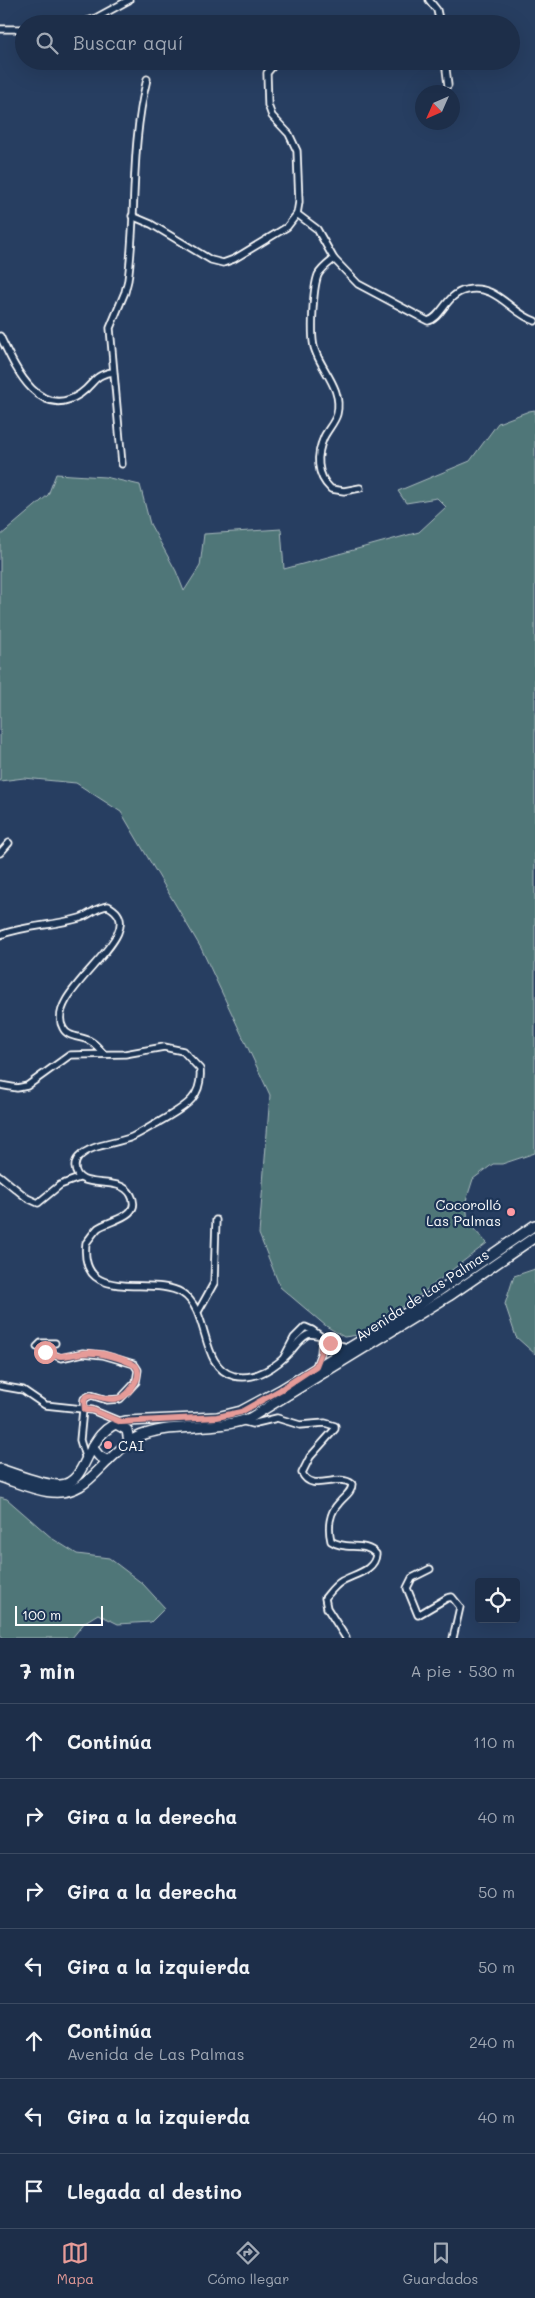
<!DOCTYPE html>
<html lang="es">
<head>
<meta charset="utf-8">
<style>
  :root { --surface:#1d2e49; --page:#253650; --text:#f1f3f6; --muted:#a0a8b4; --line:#3b4a61; --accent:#e69b98 }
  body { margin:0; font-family:Mali,sans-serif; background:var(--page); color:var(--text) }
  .controls { position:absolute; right:15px; bottom:15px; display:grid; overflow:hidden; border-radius:5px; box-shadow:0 5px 20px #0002 }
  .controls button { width:45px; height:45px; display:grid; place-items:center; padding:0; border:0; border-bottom:1px solid var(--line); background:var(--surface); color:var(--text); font:25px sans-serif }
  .compass { position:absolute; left:415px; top:85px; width:45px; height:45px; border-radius:50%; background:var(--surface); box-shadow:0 5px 20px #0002; rotate:225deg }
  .scale { position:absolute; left:15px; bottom:12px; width:88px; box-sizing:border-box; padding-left:5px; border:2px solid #fff; border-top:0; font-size:14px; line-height:18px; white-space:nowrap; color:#fff; -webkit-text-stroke:4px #1d3557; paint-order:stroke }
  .stop { position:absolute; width:15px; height:15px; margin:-11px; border:4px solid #e69b98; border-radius:50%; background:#fff }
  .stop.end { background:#e69b98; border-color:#fff; box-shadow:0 1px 5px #0008 }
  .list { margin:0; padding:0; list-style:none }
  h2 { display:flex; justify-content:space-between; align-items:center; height:65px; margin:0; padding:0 20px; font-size:21px }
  h2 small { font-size:16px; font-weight:400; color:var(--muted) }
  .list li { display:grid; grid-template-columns:32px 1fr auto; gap:15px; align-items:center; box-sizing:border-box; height:75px; padding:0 20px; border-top:1px solid var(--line) }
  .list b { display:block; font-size:19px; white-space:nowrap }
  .list p { margin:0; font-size:16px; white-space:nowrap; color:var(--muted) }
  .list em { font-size:16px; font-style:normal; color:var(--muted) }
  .icon { flex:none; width:28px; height:28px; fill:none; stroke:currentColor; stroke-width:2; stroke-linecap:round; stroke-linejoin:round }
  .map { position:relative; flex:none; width:535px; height:1638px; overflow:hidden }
  .search { position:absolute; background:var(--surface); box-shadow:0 5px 20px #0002; left:15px; right:15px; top:15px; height:55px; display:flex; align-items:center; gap:12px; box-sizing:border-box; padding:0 18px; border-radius:28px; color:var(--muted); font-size:19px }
  .sheet { height:590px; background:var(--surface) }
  nav { display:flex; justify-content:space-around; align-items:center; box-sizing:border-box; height:70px; border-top:1px solid var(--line); background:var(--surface); font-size:14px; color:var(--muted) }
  nav a { display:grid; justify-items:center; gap:2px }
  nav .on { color:var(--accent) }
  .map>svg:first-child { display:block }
  .green { fill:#507678; stroke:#a8babc }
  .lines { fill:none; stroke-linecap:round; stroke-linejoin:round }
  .street-casing { stroke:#fff; stroke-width:9 }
  .primary-casing { stroke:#fff; stroke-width:12 }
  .street { stroke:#1d3557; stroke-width:5.5 }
  .primary { stroke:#1d3557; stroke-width:9 }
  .route { stroke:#e69b98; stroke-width:6 }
  .poi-dot { fill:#ff9aa2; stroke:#1d3557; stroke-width:2 }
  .labels { text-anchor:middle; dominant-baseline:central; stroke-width:4.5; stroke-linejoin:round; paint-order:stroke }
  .poi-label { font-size:14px; fill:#fff; stroke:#1d3557; text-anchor:end }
  .street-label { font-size:14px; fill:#fff; stroke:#1d3557 }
</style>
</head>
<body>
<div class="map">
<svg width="535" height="1638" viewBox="0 0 535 1638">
  <rect width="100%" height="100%" fill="#273e61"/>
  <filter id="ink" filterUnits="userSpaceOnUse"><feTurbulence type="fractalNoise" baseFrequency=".02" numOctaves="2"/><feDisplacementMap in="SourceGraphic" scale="10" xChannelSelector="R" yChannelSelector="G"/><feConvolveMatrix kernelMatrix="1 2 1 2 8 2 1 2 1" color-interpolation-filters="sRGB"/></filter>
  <g filter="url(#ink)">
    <g class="green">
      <polygon points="535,410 535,1153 502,1164 493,1164 473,1179 466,1201 468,1223 487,1243 413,1300 358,1335 344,1337 326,1326 280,1287 259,1234 270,1095 201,948 121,812 76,783 24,778 0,781 0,536 48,495 56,474 105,477 140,485 150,524 176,571 184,591 200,566 204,534 281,529 284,569 419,532 446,507 437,498 406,503 398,491 470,461 498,423 529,411"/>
      <polygon points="535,1269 535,1354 516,1337 505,1304 514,1276"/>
      <polygon points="0,1497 7,1499 53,1539 77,1554 109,1558 143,1584 165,1608 151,1622 118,1624 98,1614 85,1622 72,1638 3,1638 0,1634"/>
    </g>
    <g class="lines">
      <defs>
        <g id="street">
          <polyline points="429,0 437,10 440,24"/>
          <polyline points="77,24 94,19 129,0"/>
          <polyline points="0,29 24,29"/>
          <polyline points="277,61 267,73 268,105 272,116 289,134 297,151 299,202 297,214"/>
          <polyline points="445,61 448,85"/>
          <path d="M132,216L151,224L211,260L223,263L234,259L287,227L297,214L317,229L334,259L358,284L424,319L428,321C442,318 446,294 466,290C497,283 510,313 535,321"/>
          <path d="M334,259C329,263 321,269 318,275C313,288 310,338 315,350C322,371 343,389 337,414C335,422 328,429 324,437C316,455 316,475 331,489L344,491L360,488"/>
          <path d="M0,336C14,365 38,422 80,394C95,384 92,375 113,372"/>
          <path d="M122,464L110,328L125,292L128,280C137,212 130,148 147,79"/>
          <polyline points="0,853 9,843"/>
          <path d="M0,935C26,925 53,926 80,918C90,915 96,907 108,906C157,932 42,991 63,1028C68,1038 81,1036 90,1041C96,1044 99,1049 104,1054"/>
          <path d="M0,1085L17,1088L27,1086L70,1055L125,1054L164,1047L183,1051L200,1069C203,1100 182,1108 159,1122C150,1127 141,1133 132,1137C116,1144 91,1144 79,1157C76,1160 75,1163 75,1167C77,1193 119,1173 131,1195C143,1217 109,1220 98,1228C94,1232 90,1238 86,1243C79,1307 151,1274 182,1293C211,1311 199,1367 234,1376C256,1381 277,1366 291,1351C295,1346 301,1338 307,1335C310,1333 314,1335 318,1335"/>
          <polyline points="0,1176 27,1198 38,1203 60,1185 79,1178"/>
          <polyline points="199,1310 214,1283 216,1220"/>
          <polyline points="55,1343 41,1343 37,1347 61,1358 83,1353 103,1355 134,1364 138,1370 136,1382 120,1399 107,1400 91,1395 84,1399 80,1440 86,1460"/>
          <polyline points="284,1357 294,1338 305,1327 312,1330 330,1343 347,1347"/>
          <polyline points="316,1366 321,1353 322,1339"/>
          <polyline points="0,1386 23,1390 45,1405 92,1410 121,1422"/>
          <path d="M241,1421L252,1424L277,1418L300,1425L325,1423L335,1426V1429L310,1457L302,1473C312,1494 338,1472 352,1484C352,1493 344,1496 339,1503C329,1513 328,1528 331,1541C345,1551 365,1541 376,1554C375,1571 354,1574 342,1581C335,1585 330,1592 325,1598L327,1608L346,1638"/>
          <polyline points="430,1569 412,1578 407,1588 418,1615 447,1598 452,1597 460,1607 453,1638"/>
        </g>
        <g id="primary">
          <polyline points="116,1424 127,1430 129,1442"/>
          <polyline points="92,1447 99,1456 108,1461"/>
          <path d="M0,1469C16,1474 44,1486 60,1485C91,1483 83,1428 126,1421L217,1417L241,1411L280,1390L414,1308L535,1225"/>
          <path d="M0,1477C25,1485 55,1501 80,1486C92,1479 101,1467 111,1458C122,1448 131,1438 145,1434C179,1423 216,1431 250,1418L449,1296L535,1237"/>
        </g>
      </defs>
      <use href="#street" class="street-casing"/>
      <use href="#primary" class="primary-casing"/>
      <use href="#street" class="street"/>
      <use href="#primary" class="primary"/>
    </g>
  </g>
  <g class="lines" filter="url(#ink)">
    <path class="route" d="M45,1352C63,1359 65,1355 83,1353C98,1351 123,1358 136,1366C139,1371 139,1375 136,1381C118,1418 92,1385 84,1400L85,1410H92L121,1422L217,1417L241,1412L280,1390L316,1366L321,1353L322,1339L330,1343"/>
  </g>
  <g class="poi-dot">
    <circle cx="511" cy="1212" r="5"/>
    <circle cx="108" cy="1445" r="5"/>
  </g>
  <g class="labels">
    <g class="poi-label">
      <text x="501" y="1204">Cocorolló<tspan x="501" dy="16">Las Palmas</tspan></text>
      <text x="118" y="1445" text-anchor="start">CAI</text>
    </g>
    <g class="street-label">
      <text transform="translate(422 1295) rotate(-33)">Avenida de Las Palmas</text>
    </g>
  </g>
</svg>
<div class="controls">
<button><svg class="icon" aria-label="locate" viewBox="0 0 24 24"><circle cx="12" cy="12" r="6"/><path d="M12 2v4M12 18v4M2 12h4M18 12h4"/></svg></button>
</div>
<svg class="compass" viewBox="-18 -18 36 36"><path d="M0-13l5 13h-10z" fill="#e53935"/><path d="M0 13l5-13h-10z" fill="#a0a8b4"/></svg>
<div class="scale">100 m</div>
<div class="stop" style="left:45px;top:1352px"></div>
<div class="stop end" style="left:330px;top:1343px"></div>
<div class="search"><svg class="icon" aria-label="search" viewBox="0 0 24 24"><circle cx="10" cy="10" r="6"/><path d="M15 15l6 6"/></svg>Buscar aquí</div>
</div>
<section class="sheet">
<h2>7 min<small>A pie · 530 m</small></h2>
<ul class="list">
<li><svg class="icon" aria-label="ahead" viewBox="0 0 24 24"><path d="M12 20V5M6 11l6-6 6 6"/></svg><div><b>Continúa</b></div><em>110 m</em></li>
<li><svg class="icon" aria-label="right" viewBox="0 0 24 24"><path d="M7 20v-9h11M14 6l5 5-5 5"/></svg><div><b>Gira a la derecha</b></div><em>40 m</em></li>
<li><svg class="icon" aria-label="right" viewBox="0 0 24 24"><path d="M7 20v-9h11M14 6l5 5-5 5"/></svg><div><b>Gira a la derecha</b></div><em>50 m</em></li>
<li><svg class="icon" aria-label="left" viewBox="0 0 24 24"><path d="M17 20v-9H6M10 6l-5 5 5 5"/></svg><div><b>Gira a la izquierda</b></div><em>50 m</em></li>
<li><svg class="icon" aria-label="ahead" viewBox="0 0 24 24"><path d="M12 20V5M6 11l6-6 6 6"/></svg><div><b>Continúa</b><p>Avenida de Las Palmas</p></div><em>240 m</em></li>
<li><svg class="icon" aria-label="left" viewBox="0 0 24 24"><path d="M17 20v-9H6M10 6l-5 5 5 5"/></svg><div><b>Gira a la izquierda</b></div><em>40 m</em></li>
<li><svg class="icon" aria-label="arrive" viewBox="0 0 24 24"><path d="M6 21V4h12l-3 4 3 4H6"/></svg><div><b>Llegada al destino</b></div></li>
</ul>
</section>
<nav>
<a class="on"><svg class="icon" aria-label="map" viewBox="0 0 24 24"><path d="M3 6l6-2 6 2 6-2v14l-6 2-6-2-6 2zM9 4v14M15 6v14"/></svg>Mapa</a>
<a><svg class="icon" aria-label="directions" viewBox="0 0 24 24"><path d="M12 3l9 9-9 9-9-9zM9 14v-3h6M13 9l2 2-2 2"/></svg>Cómo llegar</a>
<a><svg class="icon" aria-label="saved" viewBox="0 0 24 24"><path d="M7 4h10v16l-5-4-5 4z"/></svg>Guardados</a>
</nav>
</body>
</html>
